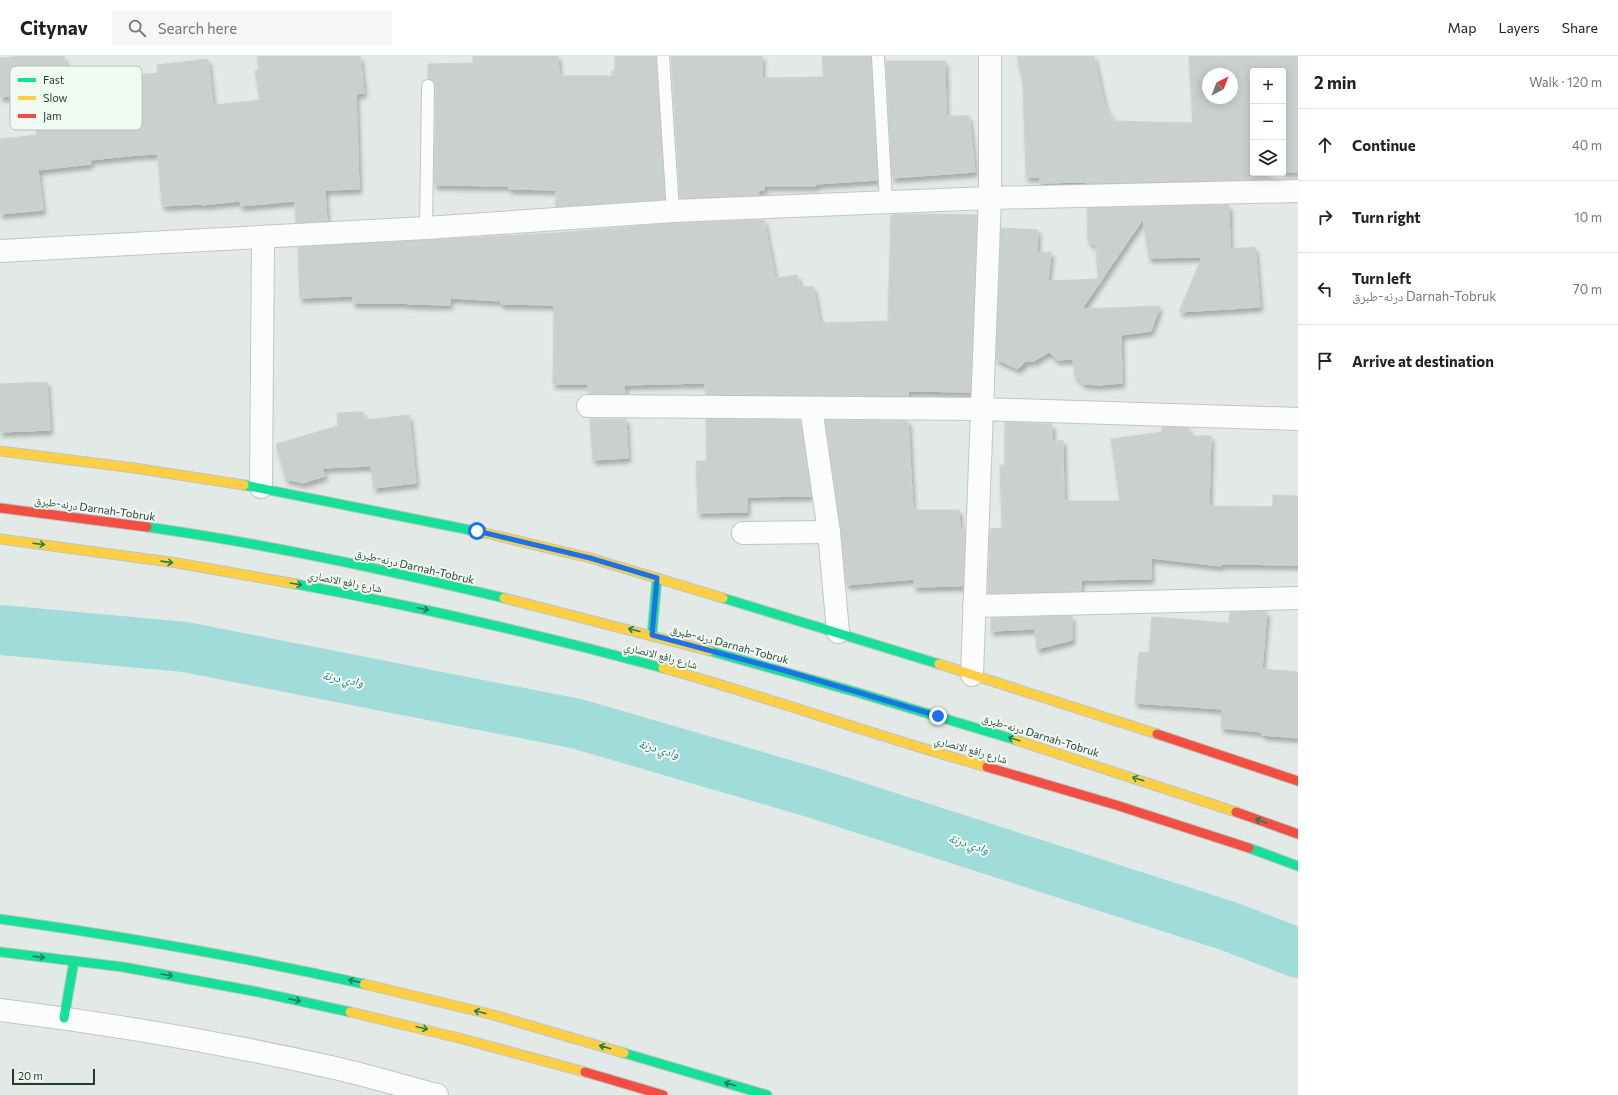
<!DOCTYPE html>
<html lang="en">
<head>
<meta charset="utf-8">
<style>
  :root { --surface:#fff; --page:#f6f6f6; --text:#222; --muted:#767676; --line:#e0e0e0 }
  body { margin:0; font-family:Commissioner,"Noto Naskh Arabic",sans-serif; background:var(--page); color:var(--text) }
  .controls { position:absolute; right:12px; top:12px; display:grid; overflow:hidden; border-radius:4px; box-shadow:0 2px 10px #0003 }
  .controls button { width:36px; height:36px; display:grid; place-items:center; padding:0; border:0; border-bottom:1px solid var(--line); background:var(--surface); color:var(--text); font:20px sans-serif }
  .compass { position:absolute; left:1202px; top:12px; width:36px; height:36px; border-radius:50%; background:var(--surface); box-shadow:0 2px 10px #0003; rotate:42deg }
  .scale { position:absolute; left:12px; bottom:10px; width:83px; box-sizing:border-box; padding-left:4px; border:2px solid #1f3e30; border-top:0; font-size:11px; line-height:14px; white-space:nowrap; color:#1f3e30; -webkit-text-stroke:3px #f1f9f3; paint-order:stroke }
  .stop { position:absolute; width:12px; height:12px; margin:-9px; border:3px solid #1a73e8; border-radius:50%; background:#fff }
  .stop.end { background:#1a73e8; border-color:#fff; box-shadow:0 1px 4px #0008 }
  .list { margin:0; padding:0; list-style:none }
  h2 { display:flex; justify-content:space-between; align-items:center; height:52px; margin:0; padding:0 16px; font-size:17px }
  h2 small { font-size:13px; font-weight:400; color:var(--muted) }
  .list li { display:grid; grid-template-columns:26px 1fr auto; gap:12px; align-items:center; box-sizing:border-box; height:72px; padding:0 16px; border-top:1px solid var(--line) }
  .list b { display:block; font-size:15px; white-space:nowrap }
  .list p { margin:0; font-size:13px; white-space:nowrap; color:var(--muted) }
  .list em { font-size:13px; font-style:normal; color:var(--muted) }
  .icon { flex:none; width:22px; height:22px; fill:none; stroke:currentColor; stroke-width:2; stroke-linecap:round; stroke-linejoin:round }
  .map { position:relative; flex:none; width:1298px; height:1039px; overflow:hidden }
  header { display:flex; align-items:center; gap:24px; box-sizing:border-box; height:56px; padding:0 20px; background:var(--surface); border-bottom:1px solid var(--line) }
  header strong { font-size:19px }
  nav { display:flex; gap:22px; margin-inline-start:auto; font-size:14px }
  .search { width:280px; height:36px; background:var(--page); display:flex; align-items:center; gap:10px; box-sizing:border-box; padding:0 14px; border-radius:4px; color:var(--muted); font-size:15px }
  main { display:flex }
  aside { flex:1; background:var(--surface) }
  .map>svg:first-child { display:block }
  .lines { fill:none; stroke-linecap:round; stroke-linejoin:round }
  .river { stroke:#9fdcda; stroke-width:50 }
  .building { fill:#cad0cd; stroke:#ccd2cf; fill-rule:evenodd; filter:url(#shadow) }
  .lane-casing { stroke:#c0c6c3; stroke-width:14 }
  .street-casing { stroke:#c0c6c3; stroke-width:24 }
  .fast-casing { stroke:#bcc5c1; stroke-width:11 }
  .slow-casing { stroke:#bcc5c1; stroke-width:11 }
  .jam-casing { stroke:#bcc5c1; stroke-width:11 }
  .lane { stroke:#fbfcfb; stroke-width:12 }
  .street { stroke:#fbfcfb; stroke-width:22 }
  .fast { stroke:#16e098; stroke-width:9 }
  .slow { stroke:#ffcf43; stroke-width:9 }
  .jam { stroke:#f24e42; stroke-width:9 }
  .oneway { stroke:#1b7f5a }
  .route { stroke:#1a73e8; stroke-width:5 }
  .labels { text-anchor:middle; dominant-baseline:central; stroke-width:4; stroke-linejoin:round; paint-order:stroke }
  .street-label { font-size:11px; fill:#1f3e30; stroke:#f1f9f3 }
  .water-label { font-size:12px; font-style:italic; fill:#137a7a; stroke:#f1f9f3 }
  .key { fill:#f1f9f3; stroke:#b2c1b8; stroke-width:1 }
  .key-label { font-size:11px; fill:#1f3e30 }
</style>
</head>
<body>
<header>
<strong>Citynav</strong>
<div class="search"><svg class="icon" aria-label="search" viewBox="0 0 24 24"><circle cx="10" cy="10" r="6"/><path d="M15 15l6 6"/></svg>Search here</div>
<nav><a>Map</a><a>Layers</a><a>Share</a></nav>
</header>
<main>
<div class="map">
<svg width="1298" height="1039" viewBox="0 0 1298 1039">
  <defs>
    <filter id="shadow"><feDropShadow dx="2.5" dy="4.5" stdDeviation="2" flood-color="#0004"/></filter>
  </defs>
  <rect width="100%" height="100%" fill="#e3e9e6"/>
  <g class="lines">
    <polyline class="river" points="0,574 185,591 578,668 814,737 1228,870 1298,897"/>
  </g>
  <g class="building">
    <polygon points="24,0 64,0 67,25 158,17 157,9 208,3 213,49 260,44 255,15 259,14 257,0 360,0 364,37 356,38 359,133 325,134 327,165 296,166 295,145 241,150 240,145 202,149 202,148 162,150 158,98 137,99 90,104 91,108 38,114 43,154 0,158 0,83 37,79 32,38 0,41 0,2"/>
    <polygon points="473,0 558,0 559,18 563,19 563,20 612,20 612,15 615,15 615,0 656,0 665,143 556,151 556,134 509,133 509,130 434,129 436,30 434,26 428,23 428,8 473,7"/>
    <polygon points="671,0 762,0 762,22 824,21 822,0 871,0 877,124 816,128 816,130 764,130 764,134 758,135 759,139 680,142"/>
    <path d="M1017,0H1094L1104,48L1113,65L1193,67L1189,0H1298V116H1283V15H1253V117H1268L1269,123L1086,127V126L1040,127V121H1026L1023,27ZM1208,18H1232V42H1208Z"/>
    <polygon points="886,5 945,5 946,60 969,60 975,116 892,122"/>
    <polygon points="1229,149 1230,193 1255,191 1260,251 1179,256 1202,201 1149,202 1143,163 1082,253 1160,250 1151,275 1121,279 1122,327 1099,329 1084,328 1075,320 1073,303 1057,304 1049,296 1034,305 1026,305 1018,313 996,303 1001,172 1038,174 1037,197 1051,196 1048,225 1098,223 1096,190 1088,185 1087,152"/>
    <polygon points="914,158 977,159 970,336 908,335 908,340 706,338 705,328 704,327 624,329 625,338 589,338 588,328 553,328 554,249 501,248 501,245 450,242 450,249 407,248 407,247 353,247 353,240 300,242 298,191 556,177 674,167 764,164 775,222 797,219 800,231 813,230 820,267 888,265 891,159"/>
    <polygon points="47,326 50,374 0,376 0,328"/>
    <polygon points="363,356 364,364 409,359 416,427 374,432 371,410 322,412 325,420 303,427 286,423 276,388 338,370 337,357"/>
    <polygon points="590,363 626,363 628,402 593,404"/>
    <polygon points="706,363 800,364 811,440 747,441 747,456 698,457 696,405 707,405"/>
    <polygon points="825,364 908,365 913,454 959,454 960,474 965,474 963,530 914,531 914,523 846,529 841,474"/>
    <polygon points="1005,366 1052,368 1052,386 1063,384 1064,445 1120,445 1111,383 1162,376 1162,371 1189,372 1189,380 1211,380 1209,450 1273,451 1273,439 1298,440 1298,509 1221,508 1221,510 1151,502 1151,523 1081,524 1081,535 988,537 990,473 1002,472 1000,409 1005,409"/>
    <polygon points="1267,555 1262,613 1298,616 1298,682 1262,679 1262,676 1221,672 1222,653 1135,647 1139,596 1149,597 1152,561 1229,567 1230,556"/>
    <polygon points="1072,560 1072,584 1037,593 1035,573 991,575 991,562"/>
  </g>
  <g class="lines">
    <defs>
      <g id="lane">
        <polyline points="663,0 673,155"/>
        <polyline points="878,0 886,145"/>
        <polyline points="426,172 428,30"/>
      </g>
      <g id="street">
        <polyline points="0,195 426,172 673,155 990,142 1298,135"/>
        <polyline points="588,350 981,353 1298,363"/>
        <polyline points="811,352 829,476 838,576"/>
        <polyline points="261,431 263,181"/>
        <polyline points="743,477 829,476"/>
        <polyline points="974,550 1298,542"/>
        <polyline points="972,619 990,142 990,0"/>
        <path d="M0,954C112,968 224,987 335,1012C369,1020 403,1030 437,1039"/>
      </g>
      <g id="fast">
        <polyline points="244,429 485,477"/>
        <path d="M147,471C268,488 386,514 504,542"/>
        <path d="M296,528C420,551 542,579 663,612"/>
        <polyline points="723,542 939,608"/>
        <polyline points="652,579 657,522"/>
        <polyline points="710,595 856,636 1016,684"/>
        <polyline points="1249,792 1298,810"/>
        <path d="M0,863C122,880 243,901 364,928"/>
        <polyline points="0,896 123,911 253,935 350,956"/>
        <polyline points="64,962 74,905"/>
        <polyline points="624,997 767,1039"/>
      </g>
      <g id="slow">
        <polyline points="0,395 134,412 244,429"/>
        <polyline points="485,477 590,502 723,542"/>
        <polyline points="0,483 177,507 296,528"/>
        <polyline points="504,542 710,595"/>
        <polyline points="939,608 1157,678"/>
        <path d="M663,612C772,642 878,681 987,711"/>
        <polyline points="1016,684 1236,756"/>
        <polyline points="364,928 490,958 624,997"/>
        <polyline points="350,956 459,982 585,1016"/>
      </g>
      <g id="jam">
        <polyline points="0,452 147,471"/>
        <polyline points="1157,678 1298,725"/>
        <polyline points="987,711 1116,749 1249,792"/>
        <polyline points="1236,756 1298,778"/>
        <polyline points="585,1016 663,1039"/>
      </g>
    </defs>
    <use href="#lane" class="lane-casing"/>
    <use href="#street" class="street-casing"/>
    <use href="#fast" class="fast-casing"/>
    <use href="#slow" class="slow-casing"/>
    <use href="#jam" class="jam-casing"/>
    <use href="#lane" class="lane"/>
    <use href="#street" class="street"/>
    <use href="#fast" class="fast"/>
    <use href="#slow" class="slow"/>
    <use href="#jam" class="jam"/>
  </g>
  <defs><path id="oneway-shaft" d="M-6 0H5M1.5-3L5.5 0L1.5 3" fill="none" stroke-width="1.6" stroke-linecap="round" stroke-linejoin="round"/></defs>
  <g class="oneway">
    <use href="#oneway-shaft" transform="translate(39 488) rotate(7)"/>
    <use href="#oneway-shaft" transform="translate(167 506) rotate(8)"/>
    <use href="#oneway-shaft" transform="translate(296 528) rotate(10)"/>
    <use href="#oneway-shaft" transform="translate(423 553) rotate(12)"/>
    <use href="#oneway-shaft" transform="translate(634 574) rotate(-165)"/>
    <use href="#oneway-shaft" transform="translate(1014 683) rotate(-163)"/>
    <use href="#oneway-shaft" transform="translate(1138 723) rotate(-162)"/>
    <use href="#oneway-shaft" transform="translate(1261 765) rotate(-160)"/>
    <use href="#oneway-shaft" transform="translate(39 901) rotate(7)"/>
    <use href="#oneway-shaft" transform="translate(167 919) rotate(10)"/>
    <use href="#oneway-shaft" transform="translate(354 925) rotate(-167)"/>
    <use href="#oneway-shaft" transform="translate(295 944) rotate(11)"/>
    <use href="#oneway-shaft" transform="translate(480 956) rotate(-166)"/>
    <use href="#oneway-shaft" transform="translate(422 972) rotate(14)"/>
    <use href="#oneway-shaft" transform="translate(605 991) rotate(-164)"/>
    <use href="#oneway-shaft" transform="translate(730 1028) rotate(-164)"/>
  </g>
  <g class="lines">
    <polyline class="route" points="477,475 590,502 657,522 652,579 786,615 938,660"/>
  </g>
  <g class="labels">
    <g class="street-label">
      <text transform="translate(95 452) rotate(8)">درنه-طبرق Darnah-Tobruk</text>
      <text transform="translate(415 510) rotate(13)">درنه-طبرق Darnah-Tobruk</text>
      <text transform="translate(345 525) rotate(11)">شارع رافع الانصاري</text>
      <text transform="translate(730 588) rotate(15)">درنه-طبرق Darnah-Tobruk</text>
      <text transform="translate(661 599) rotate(15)">شارع رافع الانصاري</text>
      <text transform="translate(1041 679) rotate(17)">درنه-طبرق Darnah-Tobruk</text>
      <text transform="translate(971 693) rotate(16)">شارع رافع الانصاري</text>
    </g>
    <g class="water-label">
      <text transform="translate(343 622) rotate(11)">وادي درنة</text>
      <text transform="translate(659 692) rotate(16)">وادي درنة</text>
      <text transform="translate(969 787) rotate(18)">وادي درنة</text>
    </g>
  </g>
  <rect x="10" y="10" width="132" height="64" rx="6" class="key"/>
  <rect x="18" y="22" width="18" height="4" fill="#16e098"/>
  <rect x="18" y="40" width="18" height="4" fill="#ffcf43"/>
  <rect x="18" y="58" width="18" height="4" fill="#f24e42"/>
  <g class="key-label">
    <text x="43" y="28">Fast</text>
    <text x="43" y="46">Slow</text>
    <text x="43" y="64">Jam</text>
  </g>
</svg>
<div class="controls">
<button>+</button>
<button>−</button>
<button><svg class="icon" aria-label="layers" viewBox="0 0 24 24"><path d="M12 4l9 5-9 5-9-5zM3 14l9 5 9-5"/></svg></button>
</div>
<svg class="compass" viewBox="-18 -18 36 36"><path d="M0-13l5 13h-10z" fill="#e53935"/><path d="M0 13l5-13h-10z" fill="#767676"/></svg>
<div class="scale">20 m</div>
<div class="stop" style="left:477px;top:475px"></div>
<div class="stop end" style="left:938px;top:660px"></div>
</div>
<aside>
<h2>2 min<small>Walk · 120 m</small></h2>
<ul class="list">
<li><svg class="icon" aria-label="ahead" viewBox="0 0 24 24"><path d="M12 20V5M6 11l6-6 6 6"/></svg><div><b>Continue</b></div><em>40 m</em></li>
<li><svg class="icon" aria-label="right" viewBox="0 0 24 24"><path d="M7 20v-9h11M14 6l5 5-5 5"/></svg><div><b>Turn right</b></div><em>10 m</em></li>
<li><svg class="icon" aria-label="left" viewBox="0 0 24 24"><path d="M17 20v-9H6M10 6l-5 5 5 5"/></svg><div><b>Turn left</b><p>درنه-طبرق Darnah-Tobruk</p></div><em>70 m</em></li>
<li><svg class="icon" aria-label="arrive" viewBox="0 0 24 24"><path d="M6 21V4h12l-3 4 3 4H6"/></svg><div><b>Arrive at destination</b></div></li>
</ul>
</aside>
</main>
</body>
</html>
